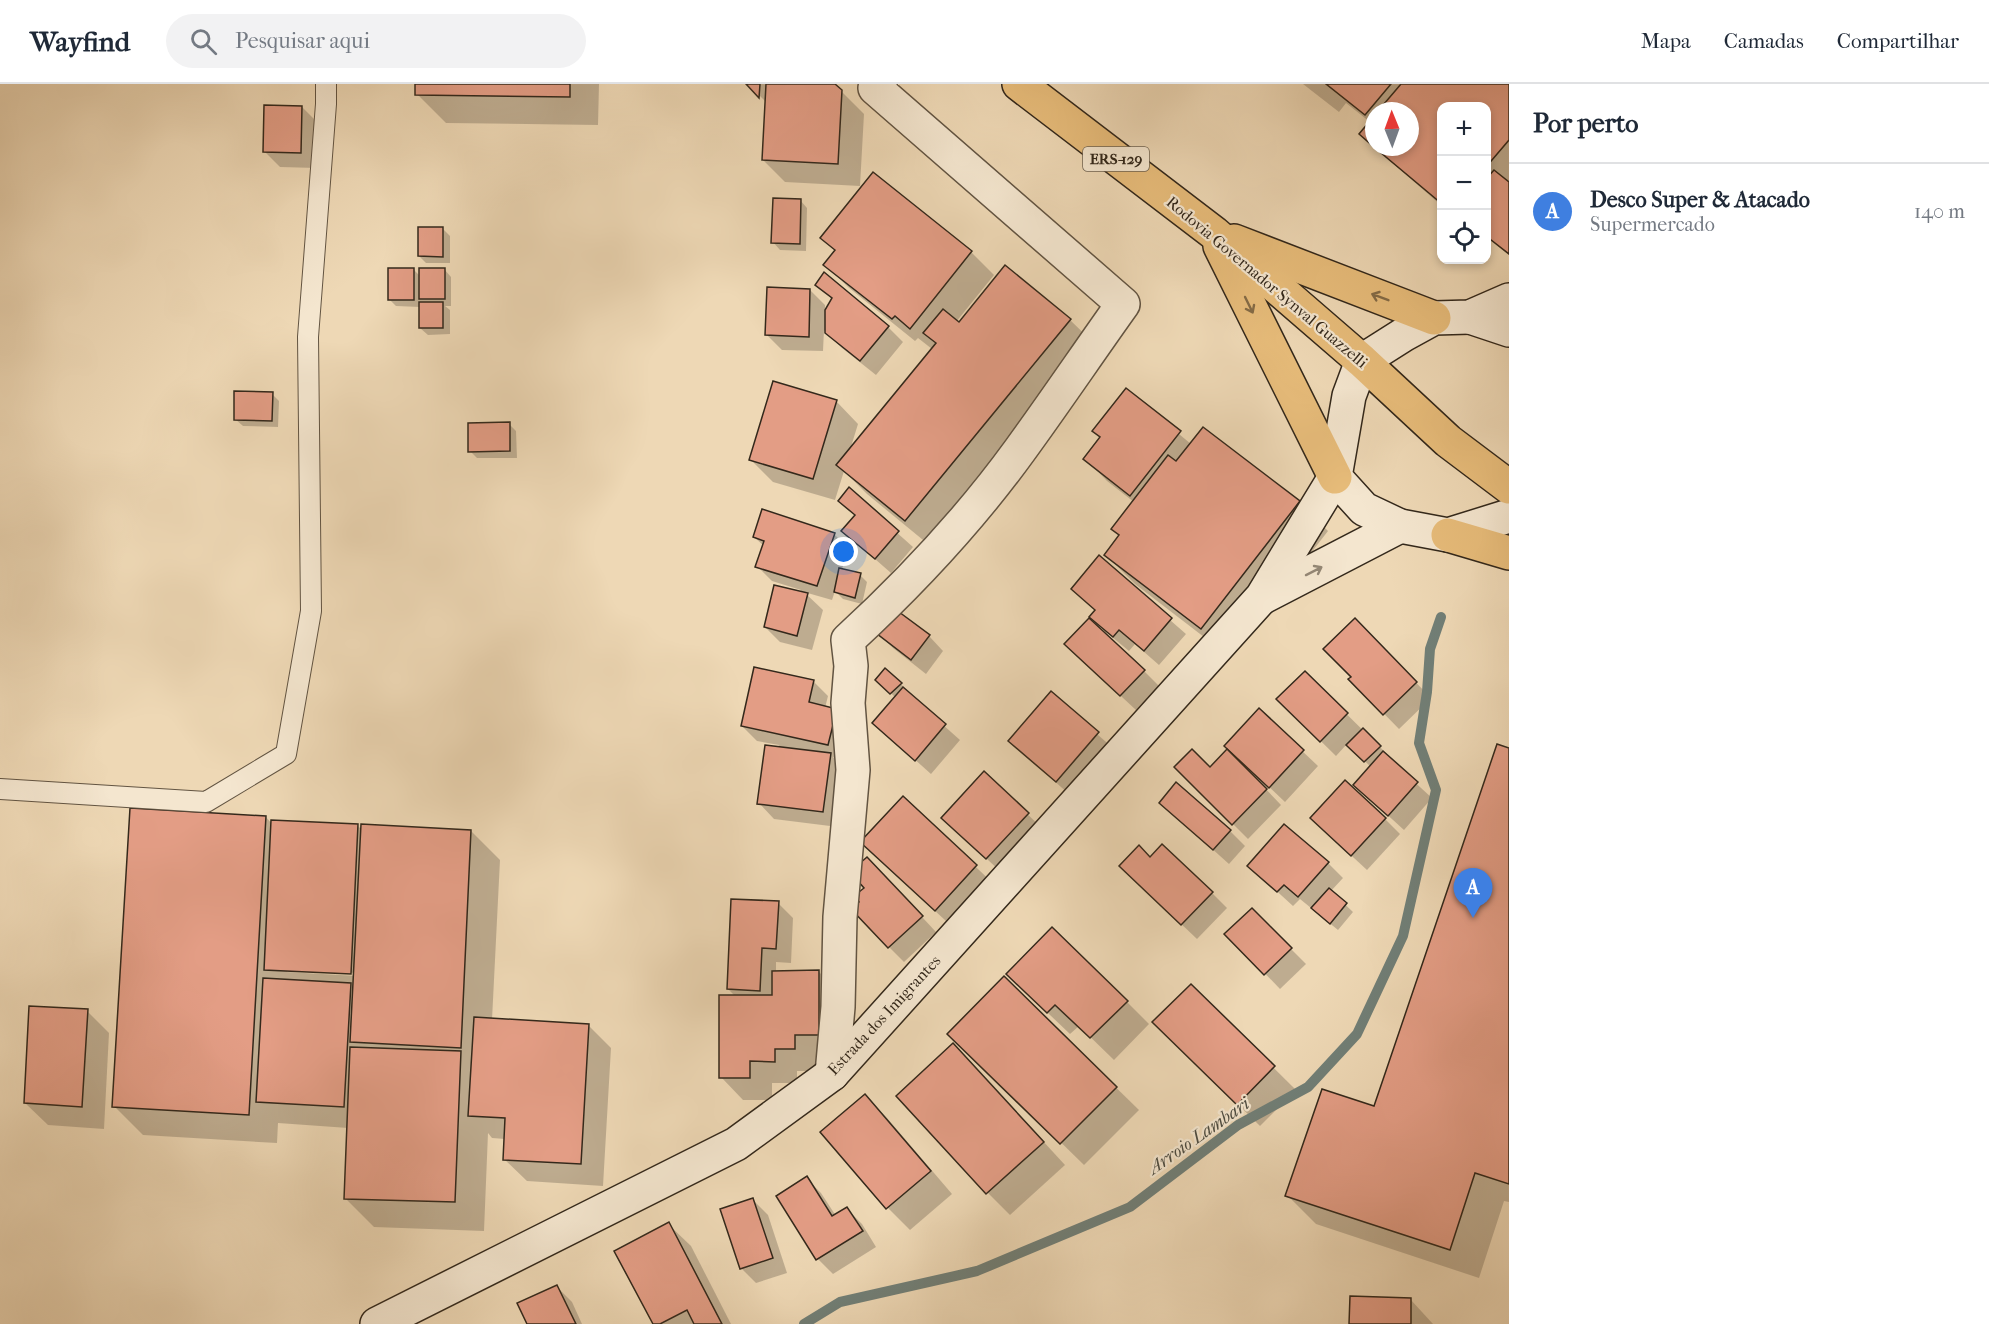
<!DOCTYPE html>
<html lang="pt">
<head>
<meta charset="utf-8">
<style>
  :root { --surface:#fff; --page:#f2f2f3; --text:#1f2937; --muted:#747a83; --line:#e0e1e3; --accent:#8f2418 }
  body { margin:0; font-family:"IM FELL French Canon",serif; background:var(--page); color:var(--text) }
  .controls { position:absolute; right:18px; top:18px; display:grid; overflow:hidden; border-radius:12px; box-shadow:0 3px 9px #0003 }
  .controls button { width:54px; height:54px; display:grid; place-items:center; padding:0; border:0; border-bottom:2px solid var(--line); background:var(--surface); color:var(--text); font:30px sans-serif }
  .compass { position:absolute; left:1365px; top:18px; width:54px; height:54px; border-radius:50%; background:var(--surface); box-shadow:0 3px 9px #0003; rotate:359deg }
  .you { position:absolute; left:844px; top:468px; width:21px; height:21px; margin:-15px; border:4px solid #fff; border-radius:50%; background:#1a73e8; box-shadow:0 0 0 9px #1a73e833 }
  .badge { display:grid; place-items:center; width:39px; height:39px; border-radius:50%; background:var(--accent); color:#fff; font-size:20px; font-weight:700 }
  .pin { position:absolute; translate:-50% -50px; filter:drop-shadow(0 2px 3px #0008) }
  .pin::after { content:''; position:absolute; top:32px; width:21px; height:18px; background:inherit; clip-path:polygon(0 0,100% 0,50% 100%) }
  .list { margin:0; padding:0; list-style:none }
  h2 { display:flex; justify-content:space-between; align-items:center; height:78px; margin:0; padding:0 24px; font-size:26px }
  h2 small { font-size:20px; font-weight:400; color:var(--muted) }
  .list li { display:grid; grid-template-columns:39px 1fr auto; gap:18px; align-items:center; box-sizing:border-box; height:96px; padding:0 24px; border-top:2px solid var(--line) }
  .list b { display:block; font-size:22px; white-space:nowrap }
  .list p { margin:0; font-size:20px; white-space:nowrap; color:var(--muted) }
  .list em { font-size:20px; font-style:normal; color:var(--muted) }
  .icon { flex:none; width:33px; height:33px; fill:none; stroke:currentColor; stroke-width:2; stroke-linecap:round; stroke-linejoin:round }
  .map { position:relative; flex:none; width:1509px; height:1240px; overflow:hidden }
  header { display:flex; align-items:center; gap:36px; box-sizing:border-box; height:84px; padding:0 30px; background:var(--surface); border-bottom:2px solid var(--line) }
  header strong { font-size:28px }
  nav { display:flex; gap:33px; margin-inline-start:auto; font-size:21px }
  .search { width:420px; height:54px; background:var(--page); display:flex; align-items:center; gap:15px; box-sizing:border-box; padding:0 21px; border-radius:33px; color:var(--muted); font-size:22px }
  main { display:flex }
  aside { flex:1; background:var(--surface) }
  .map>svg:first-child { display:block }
  .shadow { fill:#0003; fill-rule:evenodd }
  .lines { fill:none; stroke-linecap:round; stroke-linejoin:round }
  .stream { stroke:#717f77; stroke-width:10 }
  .building { fill:#e39d85; stroke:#33281b; stroke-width:1.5 }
  .lane-casing { stroke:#625442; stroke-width:22 }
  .street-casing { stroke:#625442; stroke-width:36 }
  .secondary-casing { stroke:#33281b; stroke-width:36 }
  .primary-casing { stroke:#33281b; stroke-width:36 }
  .lane { stroke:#f4e6cf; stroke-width:20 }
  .street { stroke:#f4e6cf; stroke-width:33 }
  .secondary { stroke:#f4e6cf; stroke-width:33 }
  .primary { stroke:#e7bc7a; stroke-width:33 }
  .oneway { stroke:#846b46 }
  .oneway2 { stroke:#948775 }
  .labels { text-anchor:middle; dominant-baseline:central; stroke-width:4.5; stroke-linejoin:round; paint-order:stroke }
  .shield { fill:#f4e6cf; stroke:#6d6151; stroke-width:1.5 }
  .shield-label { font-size:15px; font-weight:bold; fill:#33281b }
  .street-label { font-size:16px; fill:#33281b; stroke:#f4e6cf }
  .water-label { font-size:18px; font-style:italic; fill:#4d4c41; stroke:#f4e6cf }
</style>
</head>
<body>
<header>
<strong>Wayfind</strong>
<div class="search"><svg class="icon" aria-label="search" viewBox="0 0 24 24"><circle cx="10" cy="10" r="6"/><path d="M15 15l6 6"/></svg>Pesquisar aqui</div>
<nav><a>Mapa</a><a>Camadas</a><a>Compartilhar</a></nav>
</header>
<main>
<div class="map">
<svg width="1509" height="1240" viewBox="0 0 1509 1240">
  <rect width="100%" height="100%" fill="#eed8b5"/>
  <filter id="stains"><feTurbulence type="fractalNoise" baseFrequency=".00333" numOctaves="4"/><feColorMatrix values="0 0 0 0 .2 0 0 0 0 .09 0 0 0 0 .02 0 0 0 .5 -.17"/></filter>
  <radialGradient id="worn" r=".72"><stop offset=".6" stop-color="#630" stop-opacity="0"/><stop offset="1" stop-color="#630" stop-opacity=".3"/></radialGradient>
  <g class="shadow">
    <polygon points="417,0 599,0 598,41 446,39 417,10"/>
    <polygon points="748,0 833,0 841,7 864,30 860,102 785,98 763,76 766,18"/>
    <polygon points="1303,0 1509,0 1509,171 1486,153 1486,22 1442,22 1442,122 1374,63 1410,63 1410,27 1374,27 1374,63 1370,38 1346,19 1339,28"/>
    <polygon points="302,23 317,38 316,84 280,83 265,68"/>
    <polygon points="873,90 971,168 994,191 956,238 959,240 1070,236 1099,264 934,465 867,410 844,387 835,416 773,398 751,376 836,317 858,340 850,366 932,265 918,254 915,257 848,203 825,180 836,168 822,154"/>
    <polygon points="800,116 807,124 806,167 780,166 773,158"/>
    <polygon points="443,145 450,152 450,179 426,179 419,172"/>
    <polygon points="413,185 420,192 444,185 451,193 451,222 445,222 450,226 450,250 428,251 420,244 420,223 396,222 389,215"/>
    <polygon points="824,190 888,243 903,258 876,291 842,264 824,246 823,267 782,266 767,251 810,206 825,221 825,230 833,216 817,200"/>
    <polygon points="1126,306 1191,360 1203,345 1299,418 1328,447 1230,573 1135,500 1106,471 1120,452 1134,418 1107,397 1085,374 1101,354"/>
    <polygon points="272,310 279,317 278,343 243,342 235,335"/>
    <polygon points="509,340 516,347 517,374 477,374 470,367"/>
    <polygon points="849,406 913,463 891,489 843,447 856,432 840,417"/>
    <polygon points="834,450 849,465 842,485 860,491 867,498 862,520 843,515 835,507 832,516 804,508 823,526 812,566 780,558 765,543 801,506 772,497 757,482 764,462 754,453"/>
    <polygon points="1099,474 1186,550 1159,581 1135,560 1129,567 1106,548 1091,533 1096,527 1073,505"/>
    <polygon points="1355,536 1431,614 1399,645 1351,596 1353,593"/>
    <polygon points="878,549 929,552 943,567 926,590 893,564"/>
    <polygon points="1081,575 1144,587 1159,602 1136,626"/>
    <polygon points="886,586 908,607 906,608 960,656 931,690 874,639 896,614 877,596"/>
    <polygon points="1305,589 1387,670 1385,671 1432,714 1404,746 1370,715 1371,683 1347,660 1336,672 1278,615"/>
    <polygon points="813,597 828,612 825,624 836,626 843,675 833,673 845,685 838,743 774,735 759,719 779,661 757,657 742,642"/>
    <polygon points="1051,610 1113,664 1071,712 1010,657"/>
    <polygon points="1259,626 1318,682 1285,718 1246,681 1245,683 1281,721 1248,755 1176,683 1210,685 1230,665"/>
    <polygon points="1509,665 1509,1118 1504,1117 1479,1194 1316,1140 1287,1111 1375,1024"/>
    <polygon points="984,689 1043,745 1002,789 943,734"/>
    <polygon points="903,714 998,804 958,848 885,781"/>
    <polygon points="1161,719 1230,747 1245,762 1229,780"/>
    <path d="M266,733L272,740L357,741L362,746L471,747L500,776L492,936L589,942L611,964L603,1102L527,1097L504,1075L505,1055L492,1054L488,1049L484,1147L374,1143L345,1114L348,1044L278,1039L277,1059L143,1051L114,1022ZM287,885L358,889V892L287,888Z"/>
    <polygon points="1385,735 1400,750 1367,786 1327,749"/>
    <polygon points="1150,775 1212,809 1227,824 1197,855 1136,797"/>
    <polygon points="1328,779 1343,794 1331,807 1353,828 1338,846 1300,815 1293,822 1249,782"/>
    <polygon points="882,790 936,848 904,878 889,863"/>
    <polygon points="778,819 793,834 791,879 776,878 776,888 819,888 841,910 841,972 817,972 817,987 797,987 797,999 772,999 772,1016 743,1016 721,993 736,913 728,905"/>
    <polygon points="1252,826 1306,880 1280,905 1227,850"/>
    <polygon points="1004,894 1139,1026 1084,1081 950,950"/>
    <polygon points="1191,902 1296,1006 1260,1042 1154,938"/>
    <polygon points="1030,912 1127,918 1149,940 1114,976 1079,942 1070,950"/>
    <polygon points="87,927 109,949 104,1045 48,1041 25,1019"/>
    <polygon points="975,983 1065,1081 1010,1131 987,1108"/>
    <polygon points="865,1012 887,1034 952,1110 910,1146 888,1124 822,1048"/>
    <polygon points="806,1094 821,1109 836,1132 847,1125 862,1140 876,1163 833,1190 818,1175 778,1113"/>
    <polygon points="753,1116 768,1131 787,1189 756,1199 741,1184"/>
    <polygon points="668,1140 691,1162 731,1240 655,1240"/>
    <polygon points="557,1203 572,1218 582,1240 528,1240"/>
    <polygon points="1411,1216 1433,1240 1350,1240"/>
  </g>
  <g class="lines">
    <polyline class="stream" points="804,1240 840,1218 977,1187 1130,1123 1238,1041 1308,1003 1357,950 1403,852 1436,706 1419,659 1427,608 1430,565 1441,533"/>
  </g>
  <g class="building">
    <polygon points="415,0 570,0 570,13 415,11"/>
    <polygon points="746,0 760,0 759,14"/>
    <polygon points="766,0 835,0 842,6 838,80 762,76"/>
    <polygon points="1326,0 1391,0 1365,31"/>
    <polygon points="1401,0 1509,0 1509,56 1486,83 1486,22 1442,22 1442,120 1374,63 1410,63 1410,27 1378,27"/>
    <polygon points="264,21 302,22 301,69 263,68"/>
    <polygon points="1374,32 1374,63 1359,50"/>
    <polygon points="1494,86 1509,98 1509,170 1486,152 1486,95"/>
    <polygon points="873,88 972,167 910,245 895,232 892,235 823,181 835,166 820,154"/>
    <polygon points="773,114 801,115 800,160 771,159"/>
    <polygon points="418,143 443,143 443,173 418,172"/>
    <polygon points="1005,181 1071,235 905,437 836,381 936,259 923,249 943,225 959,238"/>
    <rect x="388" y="184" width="26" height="32"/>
    <rect x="419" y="184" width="26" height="31"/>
    <polygon points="824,188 889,242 860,277 825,249 825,226 832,214 815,201"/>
    <polygon points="767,203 810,205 809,253 765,251"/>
    <rect x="419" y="218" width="24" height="26"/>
    <polygon points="773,297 837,316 813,395 749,376"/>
    <polygon points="1126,304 1181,347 1130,412 1083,375 1100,353 1092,347"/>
    <polygon points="234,307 273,308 272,337 234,336"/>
    <polygon points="510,338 510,367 468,368 468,339"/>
    <polygon points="1203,343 1300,417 1201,545 1104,471 1119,451 1111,445 1168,371 1176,377"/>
    <polygon points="849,403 899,447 875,475 841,447 855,431 838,417"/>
    <polygon points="762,425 835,449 817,502 755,483 764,457 753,453"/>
    <polygon points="1099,471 1172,534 1144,567 1119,546 1113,553 1089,533 1095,526 1071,505"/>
    <polygon points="839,484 861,489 855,514 834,508"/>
    <polygon points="774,501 808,509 797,552 764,543"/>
    <polygon points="895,525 930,551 911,576 876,549"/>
    <polygon points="1089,534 1145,586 1120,612 1064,560"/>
    <polygon points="1355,534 1417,598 1383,631 1348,595 1351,593 1323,565"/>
    <polygon points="754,583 814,596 809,618 837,625 828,661 741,642"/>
    <polygon points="885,584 902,599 890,610 875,596"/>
    <polygon points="1305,587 1348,629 1320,658 1276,615"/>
    <polygon points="903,603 946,640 915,677 872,639"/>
    <polygon points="1051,607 1099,648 1056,698 1008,657"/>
    <polygon points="1259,624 1304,666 1269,704 1224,662"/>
    <polygon points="1363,644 1381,662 1364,678 1346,661"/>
    <polygon points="1497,660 1509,664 1509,1100 1475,1089 1450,1166 1285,1112 1322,1005 1374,1022"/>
    <polygon points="765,661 831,669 823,728 757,720"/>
    <polygon points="1192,665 1210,683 1227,665 1267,705 1232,741 1174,683"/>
    <polygon points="1383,667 1418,698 1388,732 1353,701"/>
    <polygon points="984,687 1029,729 986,775 941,734"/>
    <polygon points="1345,696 1386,734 1351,772 1310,734"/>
    <polygon points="1176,698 1231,746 1213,766 1159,719"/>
    <polygon points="903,712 977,781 935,827 860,758"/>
    <polygon points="130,724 266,732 249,1031 112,1023"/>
    <polygon points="271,736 358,740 351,890 264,886"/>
    <polygon points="361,740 471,746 461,964 350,958"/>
    <polygon points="1284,740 1329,778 1298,813 1284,801 1277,808 1247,782"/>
    <polygon points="1162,760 1213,808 1181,841 1119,782 1139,761 1150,773"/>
    <polygon points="867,773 923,832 888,864 851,825 859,818 854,812 864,804 850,788"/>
    <polygon points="1329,804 1347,819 1330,840 1311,824"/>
    <polygon points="731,815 779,817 776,865 762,864 760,907 727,905"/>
    <polygon points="1252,824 1292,864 1264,891 1224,850"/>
    <polygon points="1052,843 1128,917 1090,954 1055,921 1047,929 1006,890"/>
    <polygon points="819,886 819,951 795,951 795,965 775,965 775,978 750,977 750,994 719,994 719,911 772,911 772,887"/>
    <polygon points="1004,892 1117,1003 1060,1060 947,950"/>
    <polygon points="263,894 351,899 344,1023 256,1018"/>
    <polygon points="1191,900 1275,982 1237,1021 1152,938"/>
    <polygon points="29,922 88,925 82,1023 24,1019"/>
    <polygon points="474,933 589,940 581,1080 503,1076 505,1034 468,1032"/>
    <polygon points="953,959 1044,1058 986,1110 896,1012"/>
    <polygon points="350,963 461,967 455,1118 344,1115"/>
    <polygon points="865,1010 931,1087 886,1125 820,1048"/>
    <polygon points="807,1092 832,1132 847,1123 863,1147 816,1176 776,1112"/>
    <polygon points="753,1114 773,1174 740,1185 720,1125"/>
    <polygon points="669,1138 722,1240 694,1240 687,1226 660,1240 653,1240 614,1167"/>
    <polygon points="557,1201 576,1240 527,1240 517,1219"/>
    <polygon points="1350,1212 1411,1214 1411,1240 1349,1240"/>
  </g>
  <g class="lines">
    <defs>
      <polyline id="lane" points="0,705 206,718 286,670 311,527 308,253 326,20 326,0"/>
      <path id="street" d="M832,990L838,923L840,833L853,686L848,619L851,582L848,556C911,498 970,435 1020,366C1055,318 1088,269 1123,220L875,4L880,0"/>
      <g id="secondary">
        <polyline points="1509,216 1470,233 1434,234 1403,251 1362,277 1349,312 1335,393 1364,425 1400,442 1448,451 1509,432"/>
        <polyline points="1470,233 1509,246"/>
        <polyline points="1263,513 1400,442"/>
        <polyline points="377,1240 736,1060 832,990 1262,513 1335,393"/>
      </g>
      <g id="primary">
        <polyline points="1019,0 1214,149 1362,277 1448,357 1509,403"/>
        <polyline points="1234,157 1434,234"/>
        <polyline points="1220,162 1335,393"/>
        <polyline points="1448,451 1509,469"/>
      </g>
    </defs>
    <use href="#lane" class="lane-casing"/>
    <use href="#street" class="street-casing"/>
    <use href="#secondary" class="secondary-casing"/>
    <use href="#primary" class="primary-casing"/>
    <use href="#lane" class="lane"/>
    <use href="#street" class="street"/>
    <use href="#secondary" class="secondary"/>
    <use href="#primary" class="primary"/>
  </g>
  <defs><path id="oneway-shaft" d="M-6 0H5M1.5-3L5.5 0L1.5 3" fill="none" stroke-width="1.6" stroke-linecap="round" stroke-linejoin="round" transform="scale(1.5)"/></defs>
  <g class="oneway">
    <use href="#oneway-shaft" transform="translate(1380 213) rotate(-159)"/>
    <use href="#oneway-shaft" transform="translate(1249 221) rotate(64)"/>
  </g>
  <use class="oneway2" href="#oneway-shaft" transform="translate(1314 487) rotate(-27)"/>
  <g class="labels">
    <rect class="shield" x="1083" y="63" width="66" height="24" rx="4.5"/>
    <g class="shield-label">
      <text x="1116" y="75">ERS-129</text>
    </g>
    <g class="street-label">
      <text transform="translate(1267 198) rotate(40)">Rodovia Governador Synval Guazzelli</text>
      <text transform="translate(884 931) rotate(-47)">Estrada dos Imigrantes</text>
    </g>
    <g class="water-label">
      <text transform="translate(1199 1052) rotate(-35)">Arroio Lambari</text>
    </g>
  </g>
  <rect width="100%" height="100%" filter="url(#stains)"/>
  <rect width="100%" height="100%" fill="url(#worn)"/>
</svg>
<div class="controls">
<button>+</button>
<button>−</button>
<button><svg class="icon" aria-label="locate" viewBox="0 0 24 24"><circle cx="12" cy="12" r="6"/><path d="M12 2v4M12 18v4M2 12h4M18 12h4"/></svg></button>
</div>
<svg class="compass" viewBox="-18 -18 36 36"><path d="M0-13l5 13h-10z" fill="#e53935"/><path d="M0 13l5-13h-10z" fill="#747a83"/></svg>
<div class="you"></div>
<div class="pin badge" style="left:1473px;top:834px;background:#3f7fe0">A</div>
</div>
<aside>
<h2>Por perto<small></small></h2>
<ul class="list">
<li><span class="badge" style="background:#3f7fe0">A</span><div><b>Desco Super &amp; Atacado</b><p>Supermercado</p></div><em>140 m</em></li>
</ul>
</aside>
</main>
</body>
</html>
